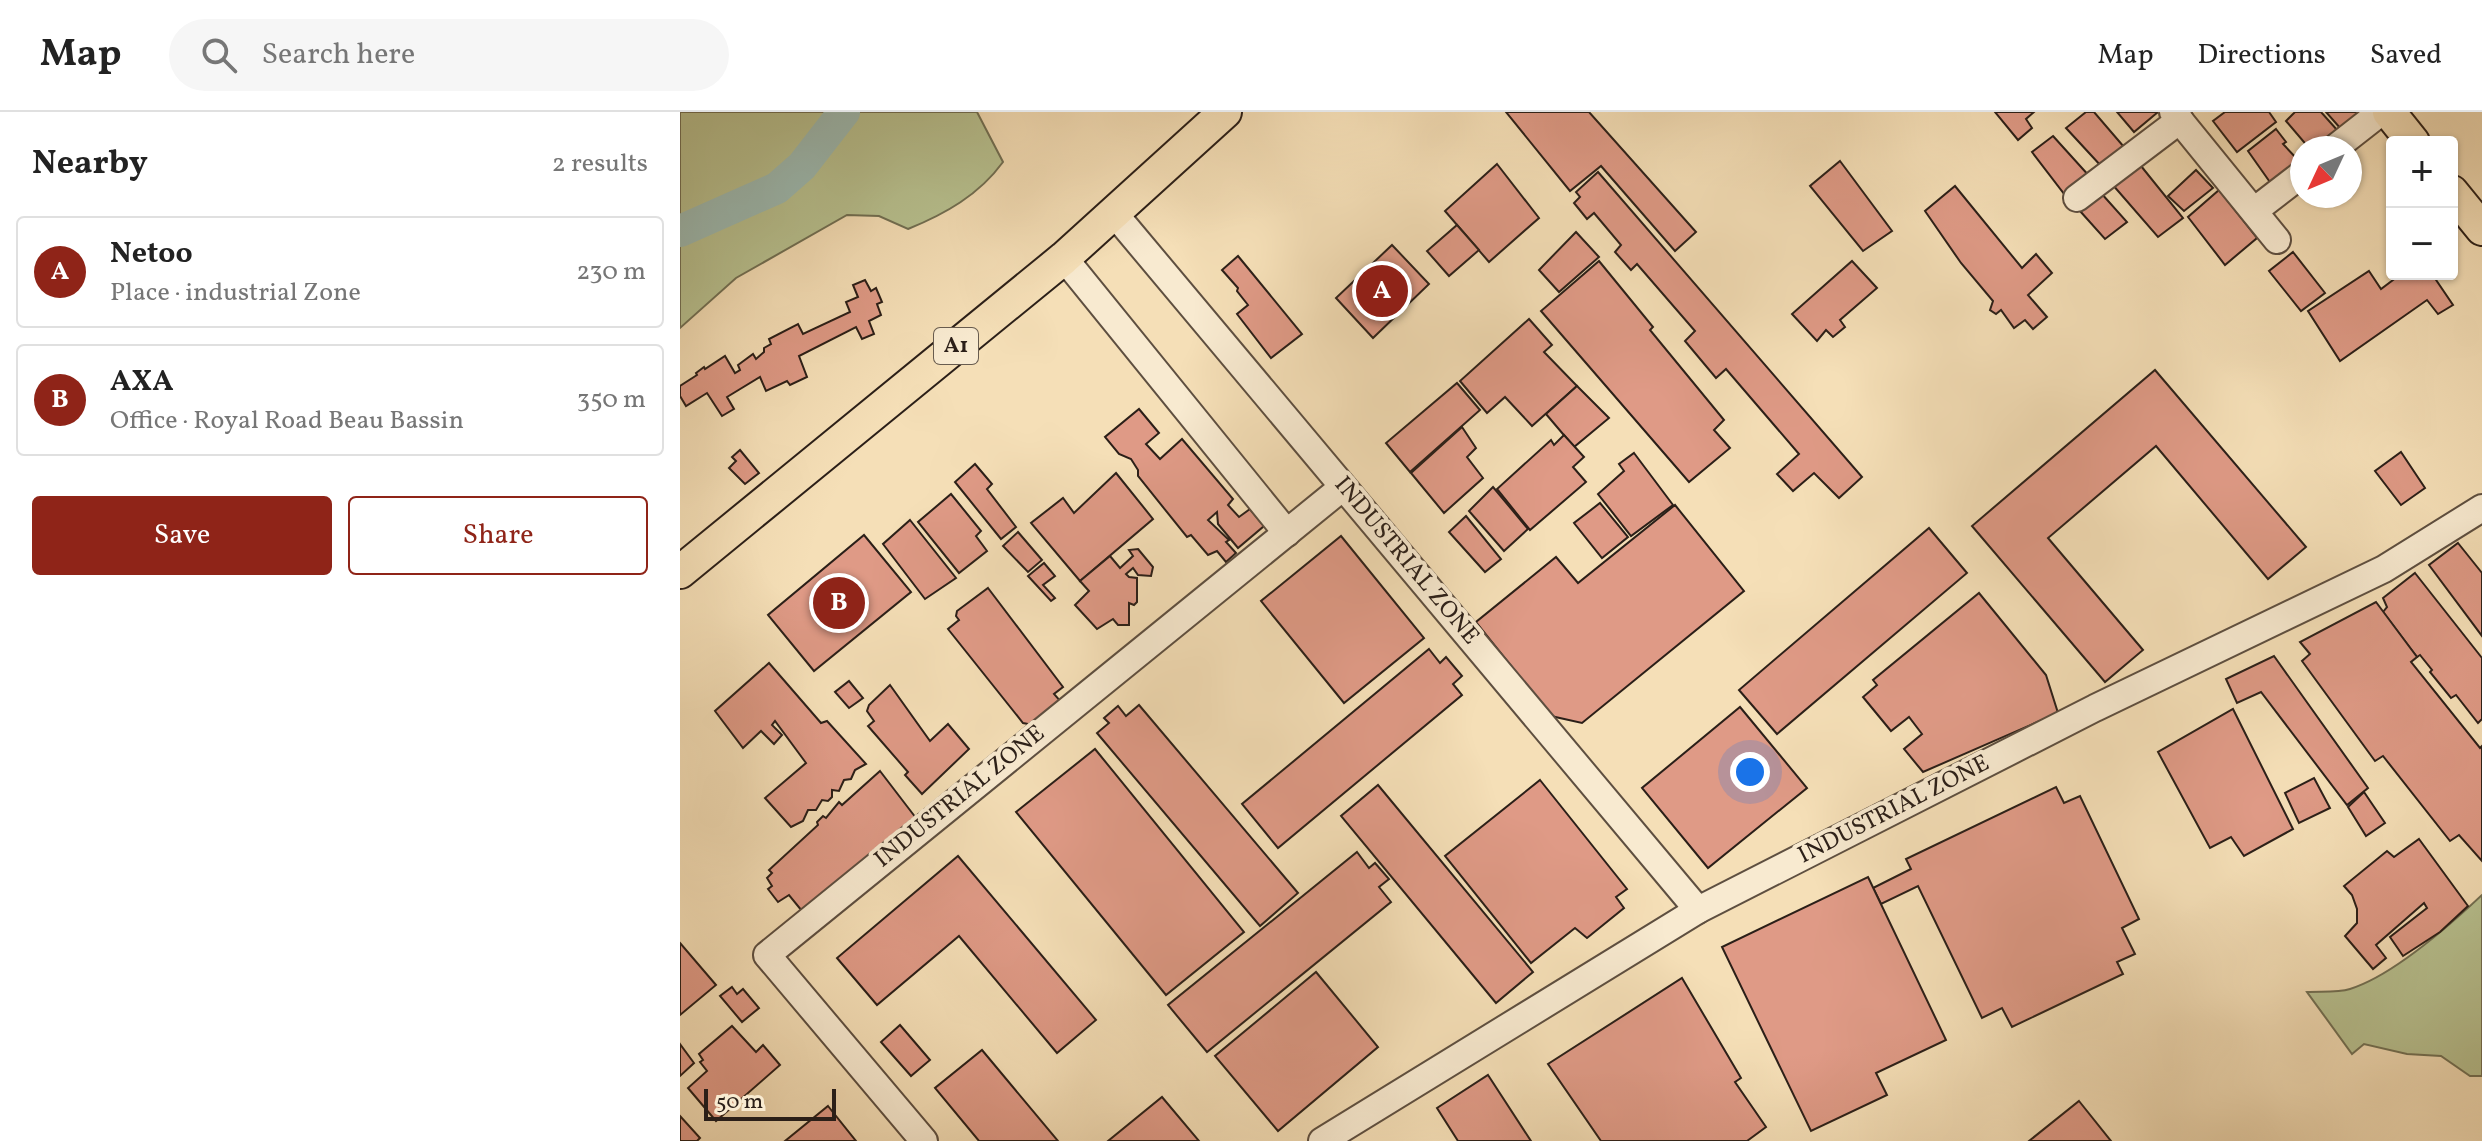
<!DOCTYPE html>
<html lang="en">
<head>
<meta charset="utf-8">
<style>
  :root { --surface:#fff; --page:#f6f6f6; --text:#222; --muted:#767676; --line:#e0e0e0; --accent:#8f2418 }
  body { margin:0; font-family:Vollkorn,serif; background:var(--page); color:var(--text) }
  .controls { position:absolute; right:24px; top:24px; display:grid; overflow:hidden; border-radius:8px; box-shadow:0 2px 6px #0004 }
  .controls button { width:72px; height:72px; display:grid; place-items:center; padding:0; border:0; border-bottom:2px solid var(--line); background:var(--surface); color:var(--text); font:40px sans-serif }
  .compass { position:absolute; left:1610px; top:24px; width:72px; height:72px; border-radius:50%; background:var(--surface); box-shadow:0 2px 6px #0004; rotate:226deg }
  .scale { position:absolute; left:24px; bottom:20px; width:132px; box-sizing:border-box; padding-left:8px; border:4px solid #2b1f18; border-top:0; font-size:22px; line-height:28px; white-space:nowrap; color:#2b1f18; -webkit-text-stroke:6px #f8ead0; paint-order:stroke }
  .you { position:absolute; left:1070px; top:660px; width:28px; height:28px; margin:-20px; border:6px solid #fff; border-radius:50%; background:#1a73e8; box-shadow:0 0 0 12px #1a73e833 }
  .badge { display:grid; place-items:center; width:52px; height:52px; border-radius:50%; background:var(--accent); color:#fff; font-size:26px; font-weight:700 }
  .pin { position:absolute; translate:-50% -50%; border:4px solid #fff; box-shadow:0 2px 8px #0006 }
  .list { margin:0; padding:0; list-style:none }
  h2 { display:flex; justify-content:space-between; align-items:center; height:104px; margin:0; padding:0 32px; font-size:34px }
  h2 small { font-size:26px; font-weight:400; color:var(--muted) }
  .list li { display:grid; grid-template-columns:52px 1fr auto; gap:24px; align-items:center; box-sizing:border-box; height:112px; margin:0 16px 16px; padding:0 16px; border:2px solid var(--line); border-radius:8px }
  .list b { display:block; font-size:30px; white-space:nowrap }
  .list p { margin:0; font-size:26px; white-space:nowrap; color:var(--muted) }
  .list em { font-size:26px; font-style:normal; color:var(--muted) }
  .actions { display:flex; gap:16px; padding:24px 32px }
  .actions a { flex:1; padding:18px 0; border:2px solid var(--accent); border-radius:8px; text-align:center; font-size:28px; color:var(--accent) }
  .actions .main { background:var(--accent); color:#fff }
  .icon { flex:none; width:44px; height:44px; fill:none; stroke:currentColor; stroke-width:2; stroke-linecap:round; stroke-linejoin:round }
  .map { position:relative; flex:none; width:1802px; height:1029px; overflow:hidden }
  header { display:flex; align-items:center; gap:48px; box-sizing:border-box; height:112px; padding:0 40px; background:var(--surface); border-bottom:2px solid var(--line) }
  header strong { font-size:38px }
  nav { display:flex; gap:44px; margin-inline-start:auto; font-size:28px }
  .search { width:560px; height:72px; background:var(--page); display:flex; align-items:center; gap:20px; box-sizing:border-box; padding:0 28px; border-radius:44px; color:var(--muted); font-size:30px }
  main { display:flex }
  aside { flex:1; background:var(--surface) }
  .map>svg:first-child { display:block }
  .green { fill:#b8c291; stroke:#727054; stroke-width:2 }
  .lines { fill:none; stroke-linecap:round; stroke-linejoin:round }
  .river { stroke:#9dbcb4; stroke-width:32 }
  .building { fill:#df9a86; stroke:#2b1f18; stroke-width:2 }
  .minor-casing { stroke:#5e4f40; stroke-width:30 }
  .major-casing { stroke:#2b1f18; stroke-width:36 }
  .minor { stroke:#f8ead0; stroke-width:26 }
  .major { stroke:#f5dfb7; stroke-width:32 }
  .labels { text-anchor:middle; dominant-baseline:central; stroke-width:8; stroke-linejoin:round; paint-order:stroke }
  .shield { fill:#f8ead0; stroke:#685c4f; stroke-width:2 }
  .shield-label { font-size:22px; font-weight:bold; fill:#2b1f18 }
  .street-label { font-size:24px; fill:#2b1f18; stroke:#f8ead0 }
</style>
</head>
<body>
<header>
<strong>Map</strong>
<div class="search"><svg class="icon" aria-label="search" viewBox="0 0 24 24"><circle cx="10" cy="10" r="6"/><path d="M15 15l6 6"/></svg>Search here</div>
<nav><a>Map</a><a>Directions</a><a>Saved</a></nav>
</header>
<main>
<aside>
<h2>Nearby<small>2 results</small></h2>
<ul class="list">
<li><span class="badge">A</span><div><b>Netoo</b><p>Place · industrial Zone</p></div><em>230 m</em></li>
<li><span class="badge">B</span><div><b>AXA</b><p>Office · Royal Road Beau Bassin</p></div><em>350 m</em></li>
</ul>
<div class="actions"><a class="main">Save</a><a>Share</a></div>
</aside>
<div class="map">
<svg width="1802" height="1029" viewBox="0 0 1802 1029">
  <rect width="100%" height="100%" fill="#f5dfb7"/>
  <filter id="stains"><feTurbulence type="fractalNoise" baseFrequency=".0025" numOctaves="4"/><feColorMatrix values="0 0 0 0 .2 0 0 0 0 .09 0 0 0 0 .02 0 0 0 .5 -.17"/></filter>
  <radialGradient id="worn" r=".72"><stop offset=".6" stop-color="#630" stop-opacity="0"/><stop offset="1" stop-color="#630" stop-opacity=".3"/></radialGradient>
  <g class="green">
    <path d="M0,0H297L323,50C299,83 265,102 228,117L199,104L167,103L56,166L0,216Z"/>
    <path d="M1802,783V964H1790L1761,944L1727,942L1684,932L1672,942L1627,880C1640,879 1657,881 1670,877C1712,864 1770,813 1802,783Z"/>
  </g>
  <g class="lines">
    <polyline class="river" points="0,119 97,76 122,54 164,0"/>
  </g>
  <g class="building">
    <polygon points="826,0 909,0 1016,120 995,139 921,54 890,79"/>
    <polygon points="1315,0 1354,0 1346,7 1352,16 1338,28"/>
    <polygon points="1406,0 1414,0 1444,35 1422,55 1386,16"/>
    <polygon points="1437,0 1478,0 1454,20"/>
    <polygon points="1545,0 1589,0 1596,10 1557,40 1533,9"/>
    <polygon points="1615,0 1641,0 1658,19 1642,36 1629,36 1606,9"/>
    <polygon points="1646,0 1680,0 1661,17"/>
    <polygon points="1596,17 1606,30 1603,32 1618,48 1592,73 1568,39"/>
    <polygon points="1373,24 1411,66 1388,87 1352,40"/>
    <polygon points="1160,49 1212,119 1183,139 1130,74"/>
    <polygon points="1457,49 1503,106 1478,125 1432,72"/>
    <polygon points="817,52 859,106 809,150 765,99"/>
    <polygon points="1516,58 1533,76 1504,99 1488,84"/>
    <polygon points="918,60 1182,365 1159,386 1134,361 1113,379 1097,362 1119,342 1046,257 1036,266 1005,229 1015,219 957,152 951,158 935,140 941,133 914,101 907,107 894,91 900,85 896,80"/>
    <polygon points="1275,74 1342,156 1356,142 1372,161 1348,183 1367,205 1353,217 1345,208 1334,216 1321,198 1316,202 1310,198 1313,189 1281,151 1245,99"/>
    <polygon points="1539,78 1577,126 1545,153 1508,105"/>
    <polygon points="1421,81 1447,110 1425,127 1400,99"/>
    <polygon points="777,113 799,138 769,164 747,139"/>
    <polygon points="896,120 919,145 879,180 859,158"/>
    <polygon points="712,133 749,172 693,226 656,186"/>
    <polygon points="1613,140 1645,181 1621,199 1589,159"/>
    <polygon points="558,144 622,222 591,246 557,202 568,193 557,179 558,176 542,158"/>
    <polygon points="919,149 973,215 970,218 1044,308 1034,318 1050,336 1009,370 861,199"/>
    <polygon points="1172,149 1197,176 1160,208 1165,215 1153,225 1146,218 1137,229 1112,202"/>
    <polygon points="1689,159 1701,177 1721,162 1752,162 1773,193 1758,202 1747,188 1660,249 1628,199"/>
    <polygon points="185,168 191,179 196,176 202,190 197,192 201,203 189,209 194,222 182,227 176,215 119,244 127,265 110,273 107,269 86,279 80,265 47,285 54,297 42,304 27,281 6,294 0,284 0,274 17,263 16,261 24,255 25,257 45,244 55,261 60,258 58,253 73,242 76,247 84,240 84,236 91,232 89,227 118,212 123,222 170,200 166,190 178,185 173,173"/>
    <polygon points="849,207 872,233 864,240 897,274 852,314 825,285 807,301 780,269"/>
    <polygon points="1475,258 1626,435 1588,467 1476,334 1368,426 1463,538 1425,570 1292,414"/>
    <polygon points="777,271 800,298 730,360 706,331"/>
    <polygon points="897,274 929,306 894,335 866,302"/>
    <polygon points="459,297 479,321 466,332 480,347 502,327 553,387 548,393 559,405 570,397 584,414 558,436 538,412 537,400 528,408 549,428 546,430 556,441 546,450 537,439 528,443 511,423 507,425 458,364 458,358 451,347 439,342 425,325"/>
    <polygon points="782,315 796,336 787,345 803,366 764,401 731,361"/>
    <polygon points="884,323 904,345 893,355 906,370 850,418 817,377 871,328 874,333"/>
    <polygon points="60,338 79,361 65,372 49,356 56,349 52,345"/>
    <polygon points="1721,340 1745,376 1721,393 1695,359"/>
    <polygon points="954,341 993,393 951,424 918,382 944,359 939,352"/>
    <polygon points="295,352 312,372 307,377 336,415 321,427 275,370"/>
    <polygon points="436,361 473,407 400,469 351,411 383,386 394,401"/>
    <polygon points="813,375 848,417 824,439 789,399"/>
    <polygon points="271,382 301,419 296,424 307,439 279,461 238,410"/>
    <polygon points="920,391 948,425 922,446 894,411"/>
    <polygon points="995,393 1064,479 902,611 871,604 796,510 876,445 898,471"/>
    <polygon points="786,404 821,447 805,460 769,420"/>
    <polygon points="230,408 276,466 245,487 203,432"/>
    <polygon points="1249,416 1287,461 1097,622 1059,578"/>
    <polygon points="338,420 362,448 348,460 323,434"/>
    <polygon points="184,423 231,480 134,559 88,503"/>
    <polygon points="661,424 744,526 664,591 581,489"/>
    <polygon points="1778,431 1802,461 1802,524 1749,453"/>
    <polygon points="458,437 473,455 471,464 458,463 453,456 446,462 449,465 457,466 457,490 454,493 449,491 449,513 438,513 433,507 417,517 395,493 409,479 400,469 430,444 440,456 453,444 449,438"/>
    <polygon points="364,451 375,464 363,473 375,486 371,489 348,464"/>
    <polygon points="1735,461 1802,546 1802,607 1798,611 1776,583 1771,586 1750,560 1752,558 1740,543 1737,545 1703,500 1707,495 1703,486"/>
    <polygon points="308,476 383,575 374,582 382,591 353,613 343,611 268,517 279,508 276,504 277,499"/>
    <polygon points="1299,481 1366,563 1378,601 1243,660 1224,637 1242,622 1229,605 1211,619 1183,585 1197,573 1193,568"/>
    <polygon points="1696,490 1737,545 1731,550 1800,636 1802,634 1802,749 1779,723 1770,729 1703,644 1695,649 1622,549 1630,542 1620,530"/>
    <polygon points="749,537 760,551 766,545 782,564 773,572 782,583 598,736 562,692"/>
    <polygon points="1594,544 1688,676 1667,693 1581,580 1557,591 1546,567"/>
    <polygon points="89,551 141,611 147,609 186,652 175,658 171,667 164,668 159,679 152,678 152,685 148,689 142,688 136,698 128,698 123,709 111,715 85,686 126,651 95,609 92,613 102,623 94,632 81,619 63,636 35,599"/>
    <polygon points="169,569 183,586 169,596 155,580"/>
    <polygon points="210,573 250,629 268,612 289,637 242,682 225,663 228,660 188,614 194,609 187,599 189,593"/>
    <polygon points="459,593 618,781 580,814 417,621 429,611 424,606 438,594 446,604"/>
    <polygon points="1060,595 1127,676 1028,756 962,676"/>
    <polygon points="1553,597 1613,717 1564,744 1551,725 1530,736 1478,640"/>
    <polygon points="415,637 564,820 486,883 336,700"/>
    <polygon points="200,659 236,706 122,799 109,783 98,790 88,777 92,774 87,766 92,761 89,758 138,713 137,710 143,704 146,706 159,690 162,693"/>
    <polygon points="1634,666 1650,696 1619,711 1605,681"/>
    <polygon points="860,668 947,777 936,785 944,796 907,826 895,816 851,851 765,744"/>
    <polygon points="698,673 853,860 816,891 661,704"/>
    <polygon points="1376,675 1384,691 1400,684 1459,807 1442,816 1455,842 1437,850 1443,862 1332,915 1322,896 1302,906 1238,774 1201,792 1193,776 1231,757 1226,747"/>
    <polygon points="1684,680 1705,711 1686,724 1668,695"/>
    <polygon points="1739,727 1788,794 1760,820 1723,844 1710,825 1747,796 1744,791 1696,833 1706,846 1693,857 1665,824 1677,811 1677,797 1672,783 1664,774 1707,739 1714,745"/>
    <polygon points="677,740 689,756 695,751 709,767 699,775 711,790 527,940 488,893"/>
    <polygon points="278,744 416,908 377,941 279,824 197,893 157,846"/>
    <polygon points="1188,765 1266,928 1196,961 1207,983 1131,1019 1042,835"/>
    <polygon points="0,831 36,873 0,903"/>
    <polygon points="636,860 698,935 598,1019 535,944"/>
    <polygon points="1002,866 1061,966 1055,970 1086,1015 1067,1029 921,1029 868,952"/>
    <polygon points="52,875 57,882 63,877 79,896 62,910 40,884"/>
    <polygon points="220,913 250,948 231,964 201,930"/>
    <polygon points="52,914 76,940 83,933 100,953 36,1009 8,976 27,959 20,950 23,948 19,942"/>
    <polygon points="0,932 14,951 0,964"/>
    <polygon points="302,938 378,1029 299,1029 255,976"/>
    <polygon points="808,963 851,1029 778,1029 757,996"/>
    <polygon points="482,985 519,1029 428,1029"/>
    <polygon points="1399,989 1431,1029 1349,1029"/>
    <polygon points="148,994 176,1029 105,1029"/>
    <polygon points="0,1004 20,1026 17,1029 0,1029"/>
  </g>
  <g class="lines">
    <defs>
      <g id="minor">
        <polyline points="1493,0 1597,128"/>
        <polyline points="1655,36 1701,0"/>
        <polyline points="1397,86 1500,8"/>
        <polyline points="1574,99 1622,62"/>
        <polyline points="433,100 1018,798"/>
        <polyline points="384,146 607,421"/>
        <polyline points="244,1029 87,843 663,375"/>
        <polyline points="642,1029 1018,798 1415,596 1704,457 1802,396"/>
      </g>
      <g id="major">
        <polyline points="1709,0 1733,30"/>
        <polyline points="1772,80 1802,117"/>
        <polyline points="0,460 384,146 545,0"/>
      </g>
    </defs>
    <use href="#minor" class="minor-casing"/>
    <use href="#major" class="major-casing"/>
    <use href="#minor" class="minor"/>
    <use href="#major" class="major"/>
  </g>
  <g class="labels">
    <rect class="shield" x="254" y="216" width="44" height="36" rx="6"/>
    <g class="shield-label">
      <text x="276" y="234">A1</text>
    </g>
    <g class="street-label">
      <text transform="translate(726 449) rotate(50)">INDUSTRIAL ZONE</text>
      <text transform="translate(280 685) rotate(-39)">INDUSTRIAL ZONE</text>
      <text transform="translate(1214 698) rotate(-27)">INDUSTRIAL ZONE</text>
    </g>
  </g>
  <rect width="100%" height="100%" filter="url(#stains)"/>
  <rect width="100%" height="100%" fill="url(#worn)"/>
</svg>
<div class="controls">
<button>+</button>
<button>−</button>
</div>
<svg class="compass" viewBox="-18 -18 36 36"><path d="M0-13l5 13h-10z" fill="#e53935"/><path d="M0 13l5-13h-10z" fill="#767676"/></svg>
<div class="scale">50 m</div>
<div class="you"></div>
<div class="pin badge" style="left:702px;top:179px">A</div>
<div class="pin badge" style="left:159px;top:491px">B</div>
</div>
</main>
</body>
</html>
